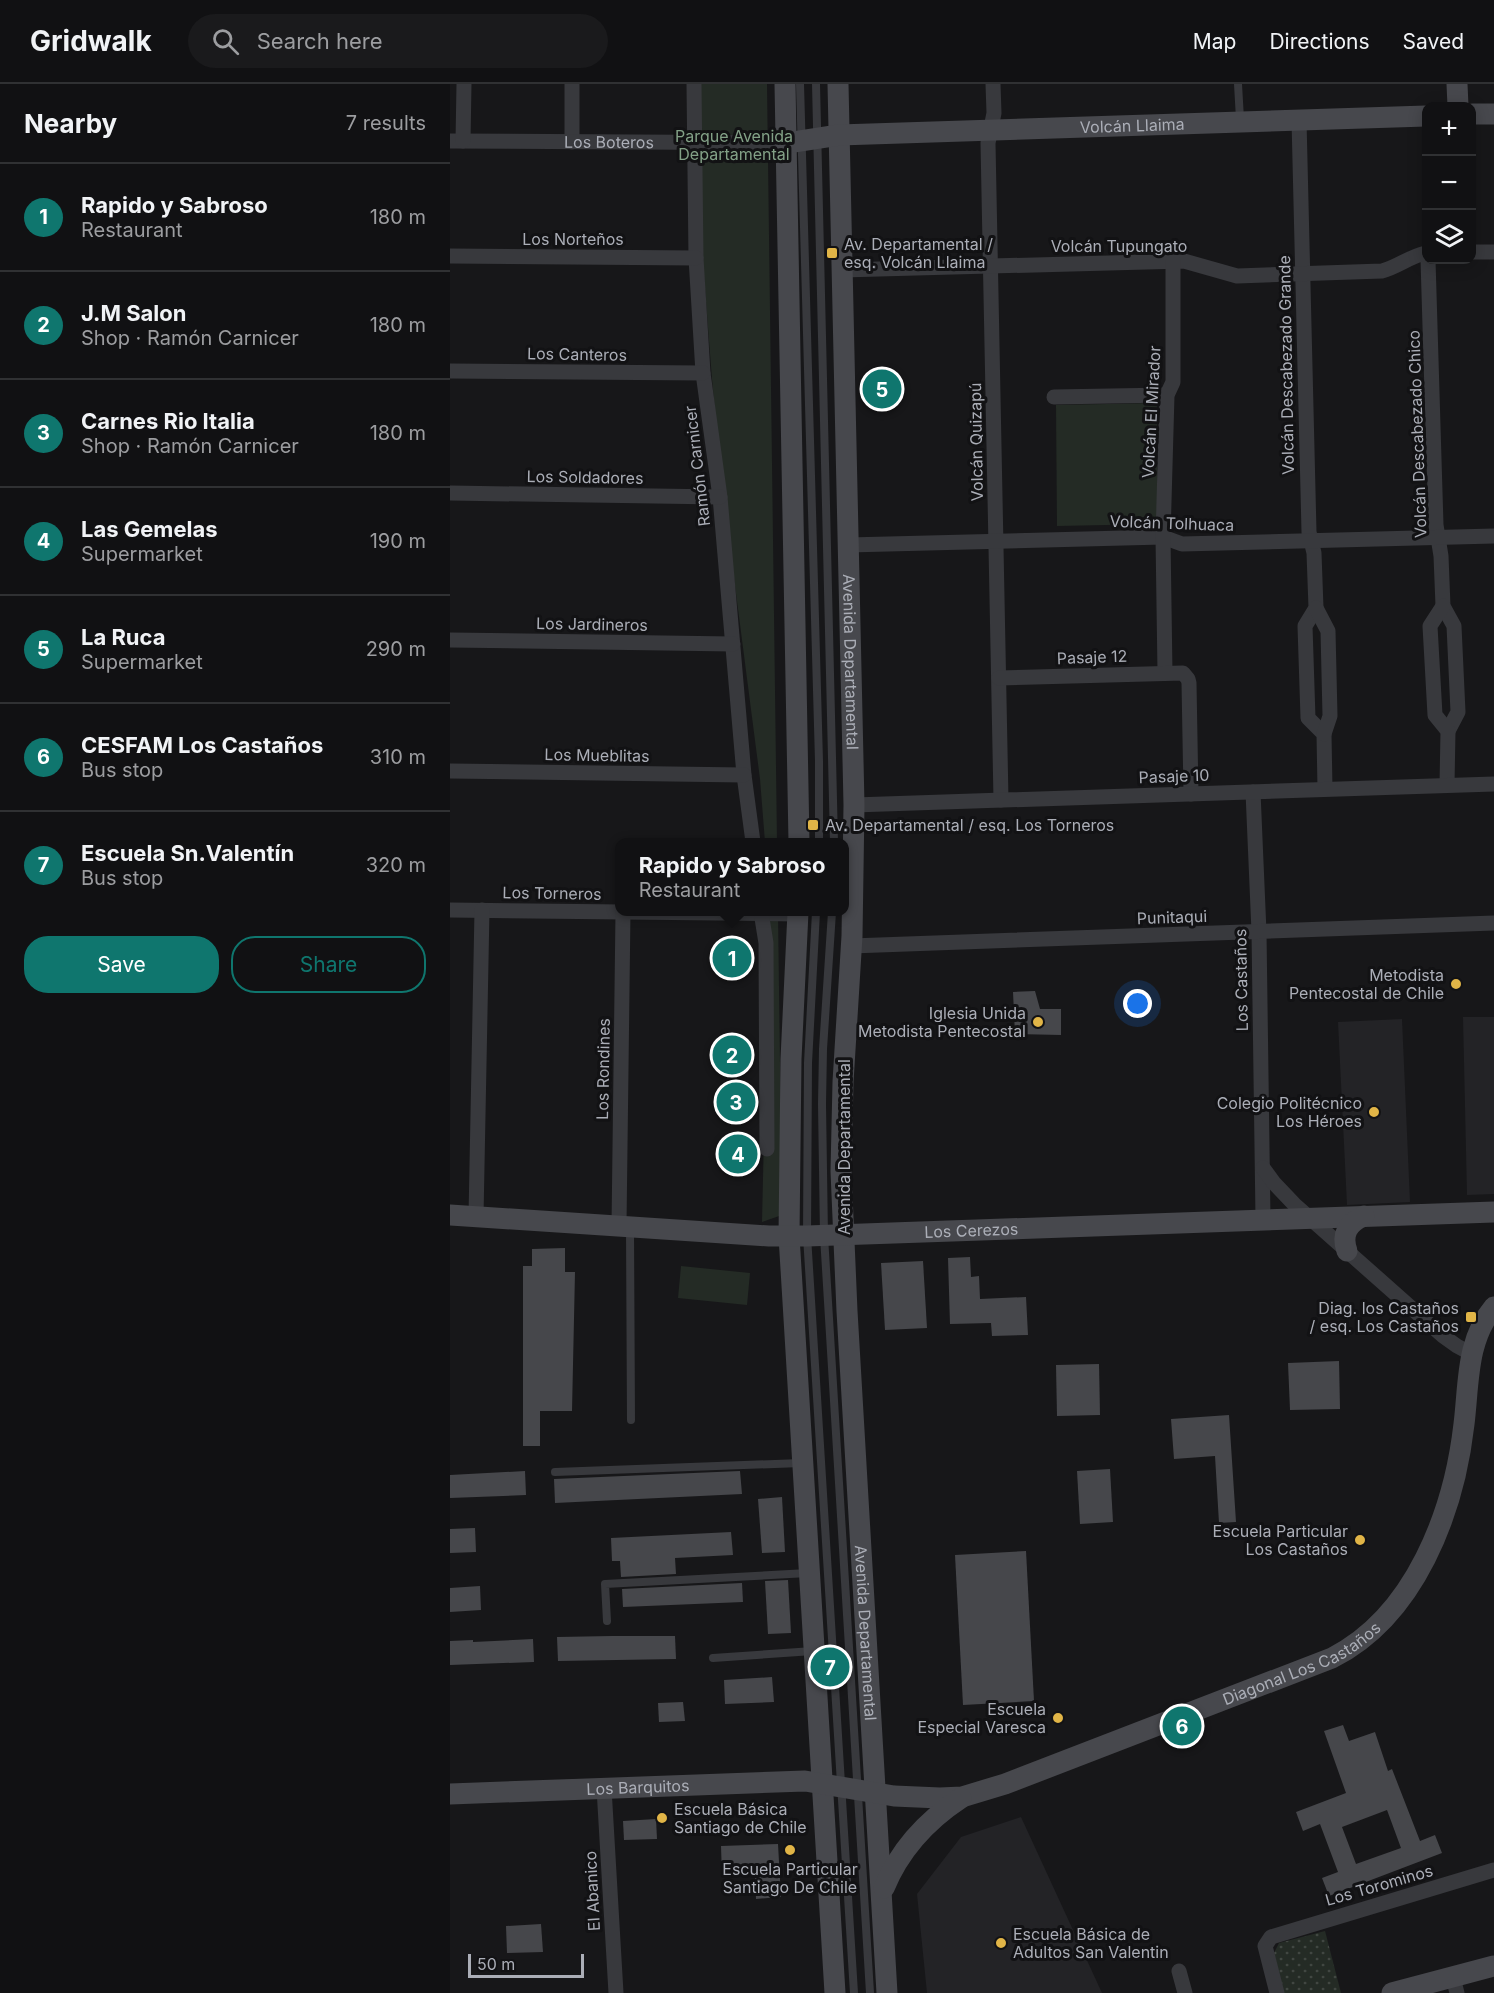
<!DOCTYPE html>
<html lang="en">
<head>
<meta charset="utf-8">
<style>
  :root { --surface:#111113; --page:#1a1a1c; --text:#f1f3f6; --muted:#9c9da0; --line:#303133; --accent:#0f766e }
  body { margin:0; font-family:Inter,sans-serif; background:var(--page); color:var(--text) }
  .controls { position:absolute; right:18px; top:18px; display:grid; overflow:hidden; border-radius:12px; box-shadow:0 3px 15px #0003 }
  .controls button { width:54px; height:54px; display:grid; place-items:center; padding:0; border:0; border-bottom:2px solid var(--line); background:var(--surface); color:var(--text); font:30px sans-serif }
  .scale { position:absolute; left:18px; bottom:15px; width:116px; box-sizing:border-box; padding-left:6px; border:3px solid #abaeb7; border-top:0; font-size:16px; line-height:21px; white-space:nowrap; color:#abaeb7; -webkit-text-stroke:4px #121214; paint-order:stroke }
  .you { position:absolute; left:688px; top:920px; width:21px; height:21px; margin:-15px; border:4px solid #fff; border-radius:50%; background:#1a73e8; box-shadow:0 0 0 9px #1a73e833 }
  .badge { display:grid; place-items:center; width:39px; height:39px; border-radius:50%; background:var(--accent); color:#fff; font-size:20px; font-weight:700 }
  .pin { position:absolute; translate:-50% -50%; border:3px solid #fff; box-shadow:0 2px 6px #0006 }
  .popup { position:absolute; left:165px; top:754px; width:234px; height:78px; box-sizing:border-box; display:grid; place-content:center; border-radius:12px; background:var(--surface); filter:drop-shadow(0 2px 4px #0005); font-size:20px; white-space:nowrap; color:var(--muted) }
  .popup b { font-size:22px; color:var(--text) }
  .popup::after { content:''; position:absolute; left:50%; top:100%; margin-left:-12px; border:12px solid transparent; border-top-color:var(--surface) }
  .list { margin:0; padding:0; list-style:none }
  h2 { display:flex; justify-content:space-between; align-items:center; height:78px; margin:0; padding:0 24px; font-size:26px }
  h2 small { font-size:20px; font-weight:400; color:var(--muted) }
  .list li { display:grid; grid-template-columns:39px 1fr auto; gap:18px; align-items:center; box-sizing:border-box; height:108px; padding:0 24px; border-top:2px solid var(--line) }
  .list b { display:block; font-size:22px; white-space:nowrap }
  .list p { margin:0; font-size:20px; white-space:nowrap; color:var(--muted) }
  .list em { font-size:20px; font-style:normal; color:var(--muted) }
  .actions { display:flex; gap:12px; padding:18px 24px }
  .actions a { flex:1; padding:14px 0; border:2px solid var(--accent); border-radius:24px; text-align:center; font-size:21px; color:var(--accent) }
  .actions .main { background:var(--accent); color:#fff }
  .icon { flex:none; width:33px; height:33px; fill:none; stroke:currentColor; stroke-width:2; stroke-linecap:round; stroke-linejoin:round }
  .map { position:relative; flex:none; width:1044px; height:1909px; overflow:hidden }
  header { display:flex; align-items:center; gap:36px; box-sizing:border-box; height:84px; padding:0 30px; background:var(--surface); border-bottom:2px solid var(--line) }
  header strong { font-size:28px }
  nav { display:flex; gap:33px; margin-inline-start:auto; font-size:21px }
  .search { width:420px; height:54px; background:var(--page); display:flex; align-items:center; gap:15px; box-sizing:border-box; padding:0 21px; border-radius:33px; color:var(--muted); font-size:22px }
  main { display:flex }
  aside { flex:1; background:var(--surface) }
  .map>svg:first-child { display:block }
  .built { fill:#232326 }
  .grass { fill:url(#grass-dots) }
  .park { fill:#242b25 }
  .building { fill:#46474b; fill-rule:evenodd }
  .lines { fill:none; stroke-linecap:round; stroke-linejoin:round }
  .lane { stroke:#38393d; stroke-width:8 }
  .street { stroke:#38393d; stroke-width:15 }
  .secondary { stroke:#47484d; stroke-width:21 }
  .poi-dot { fill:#e1b547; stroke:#121214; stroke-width:2 }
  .labels { text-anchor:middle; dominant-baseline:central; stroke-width:6; stroke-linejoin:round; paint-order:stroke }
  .street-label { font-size:16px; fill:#abaeb7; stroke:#121214 }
  .park-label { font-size:16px; fill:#83a187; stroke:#121214 }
  .poi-label { font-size:16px; fill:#abaeb7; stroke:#121214; text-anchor:end }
</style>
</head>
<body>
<header>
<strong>Gridwalk</strong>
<div class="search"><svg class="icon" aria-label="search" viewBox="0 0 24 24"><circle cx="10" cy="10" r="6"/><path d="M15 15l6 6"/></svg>Search here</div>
<nav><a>Map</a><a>Directions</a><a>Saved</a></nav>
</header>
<main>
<aside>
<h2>Nearby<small>7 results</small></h2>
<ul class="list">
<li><span class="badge">1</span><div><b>Rapido y Sabroso</b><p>Restaurant</p></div><em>180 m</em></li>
<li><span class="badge">2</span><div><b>J.M Salon</b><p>Shop · Ramón Carnicer</p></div><em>180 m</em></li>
<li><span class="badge">3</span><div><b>Carnes Rio Italia</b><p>Shop · Ramón Carnicer</p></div><em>180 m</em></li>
<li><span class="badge">4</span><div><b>Las Gemelas</b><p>Supermarket</p></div><em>190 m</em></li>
<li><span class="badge">5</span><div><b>La Ruca</b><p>Supermarket</p></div><em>290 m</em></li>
<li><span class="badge">6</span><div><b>CESFAM Los Castaños</b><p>Bus stop</p></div><em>310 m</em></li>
<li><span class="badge">7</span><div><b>Escuela Sn.Valentín</b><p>Bus stop</p></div><em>320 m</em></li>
</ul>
<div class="actions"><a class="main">Save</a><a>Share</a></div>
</aside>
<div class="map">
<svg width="1044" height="1909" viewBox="0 0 1044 1909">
  <defs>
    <pattern id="grass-dots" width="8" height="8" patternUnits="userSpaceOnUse" patternTransform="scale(1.5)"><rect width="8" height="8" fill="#242b25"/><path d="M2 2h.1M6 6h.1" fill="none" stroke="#414742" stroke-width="1.8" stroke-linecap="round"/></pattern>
  </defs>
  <rect width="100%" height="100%" fill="#171719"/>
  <g class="built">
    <polygon points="1044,933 1044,1110 1017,1111 1013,933"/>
    <polygon points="952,935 960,1118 897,1121 888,938"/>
    <polygon points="571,1733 652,1909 477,1909 467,1810 511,1753"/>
  </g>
  <polygon class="grass" points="875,1847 891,1909 834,1909 824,1869 829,1859"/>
  <g class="park">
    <polygon points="249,0 317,0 327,758 315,758 310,695 272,401 262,295 252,166"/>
    <polygon points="707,319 707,440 607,442 606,321"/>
    <polygon points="319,828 328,828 332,1131 312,1138"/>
    <polygon points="231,1182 300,1189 297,1221 228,1214"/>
  </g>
  <g class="building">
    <polygon points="585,907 590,925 611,925 611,951 565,950 563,908"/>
    <polygon points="115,1164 115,1188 125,1188 122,1327 90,1327 90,1362 73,1362 73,1182 82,1182 82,1165"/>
    <polygon points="520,1173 521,1193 529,1192 530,1215 576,1213 578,1251 542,1252 541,1239 500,1240 498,1174"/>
    <polygon points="473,1177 477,1244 435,1246 431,1179"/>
    <polygon points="889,1277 890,1325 840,1326 838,1279"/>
    <polygon points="649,1280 650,1331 607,1332 606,1281"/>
    <polygon points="779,1331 786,1438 769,1439 765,1372 724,1375 721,1335"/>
    <polygon points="660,1385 663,1438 630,1440 627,1387"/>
    <polygon points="75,1387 76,1411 0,1414 0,1391"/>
    <polygon points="290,1387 292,1410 105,1419 104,1395"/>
    <polygon points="332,1413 335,1468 312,1469 308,1415"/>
    <polygon points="25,1444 26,1468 0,1469 0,1445"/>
    <polygon points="281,1448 283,1471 225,1474 226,1490 171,1493 170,1477 162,1477 161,1454"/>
    <polygon points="576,1467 584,1617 513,1621 505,1471"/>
    <polygon points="338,1496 341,1549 318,1550 315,1497"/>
    <polygon points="292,1499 293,1518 173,1523 172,1505"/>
    <polygon points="30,1502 31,1526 0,1528 0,1504"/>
    <polygon points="162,1552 225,1552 226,1575 108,1577 107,1553"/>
    <polygon points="83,1555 84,1578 0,1581 0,1557 23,1556 23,1558"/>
    <polygon points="322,1593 324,1618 275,1620 274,1596"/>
    <polygon points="233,1618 235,1637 209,1638 208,1619"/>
    <path d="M893,1641L899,1657L925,1648L938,1687L942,1685L970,1757L985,1751L992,1769L879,1812L872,1794L888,1788L870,1740L853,1747L846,1728L896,1709L874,1647ZM937,1726L951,1764L906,1780L892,1743Z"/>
    <polygon points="206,1735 207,1755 174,1756 173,1737"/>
    <polygon points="328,1760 331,1813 306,1815 305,1791 272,1792 271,1762"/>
    <polygon points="91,1840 93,1868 57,1869 56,1842"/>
  </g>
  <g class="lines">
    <g class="lane">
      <polyline points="350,0 369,677 369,758"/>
      <polyline points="366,0 384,758"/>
      <polyline points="788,0 790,35"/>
      <polyline points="366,828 358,979 357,1152 404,1909"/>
      <polyline points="382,828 373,965 372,1020 374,1152 420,1909"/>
      <polyline points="180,1146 181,1336"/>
      <polyline points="105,1388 351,1379"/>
      <polyline points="157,1537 155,1500 358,1489"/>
      <polyline points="263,1574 363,1567"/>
    </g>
    <g class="street">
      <polyline points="122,0 122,58"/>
      <polyline points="244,0 246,174 253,289 270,413 294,691 303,758"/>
      <polyline points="543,0 544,29 538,59 551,716"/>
      <polyline points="849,36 859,448 864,469 866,524 855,542 858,634 874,650 875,705"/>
      <path id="s1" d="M0,57L337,59"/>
      <polyline points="13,57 14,0"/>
      <polyline points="1022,168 1044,168"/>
      <polyline points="0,172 246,174"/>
      <polyline points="978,176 986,441 991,472 993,522 1004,542 1008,628 998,647"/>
      <path d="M392,186L734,177L787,192L932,187C948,183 960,172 976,169"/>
      <polyline points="0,287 253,289"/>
      <polyline points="604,313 717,311"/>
      <polyline points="0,409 270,413"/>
      <polyline points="398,461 713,453 732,460 1044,452"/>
      <polyline points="993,522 980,542 985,631 998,647 997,701"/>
      <polyline points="866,524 878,547 880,632 874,650"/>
      <polyline points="0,556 283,560"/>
      <polyline points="715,589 713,453 717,311 723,298 723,177"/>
      <polyline points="549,594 733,589 738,595 739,599 741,710"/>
      <polyline points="0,687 294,691"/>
      <polyline points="803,708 809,848 813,1135"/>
      <polyline points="404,721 1044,700"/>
      <polyline points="0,826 348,830"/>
      <polyline points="311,828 316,859 317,1065"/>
      <polyline points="401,862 1044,839"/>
      <polyline points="813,1084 824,1099 844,1120 993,1252 1007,1262 1022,1270"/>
      <polyline points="26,1133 32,826"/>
      <polyline points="169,1142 173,828"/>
      <polyline points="154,1704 166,1909"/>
      <polyline points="729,1887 735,1909"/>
      <polyline points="1003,1893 1007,1909"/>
      <polyline points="827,1909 815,1862 821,1853 1044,1786"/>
    </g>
    <g class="secondary">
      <polyline points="335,0 349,758"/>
      <path id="s2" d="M388,0L404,721L402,852L393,998L391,1087L397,1227L437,1909"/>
      <polyline points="1007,0 1008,22"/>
      <polyline points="1022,30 1044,30"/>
      <path id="s3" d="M337,59L389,51L976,32"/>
      <polyline points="348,828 341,975 339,1152 385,1909"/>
      <path id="s4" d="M0,1131L319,1152H357L1044,1128"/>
      <path d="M897,1167C891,1150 898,1139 914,1132"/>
      <path id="s5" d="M0,1710L355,1697L444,1712L490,1714L512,1713L555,1700L882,1574C965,1532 1004,1428 1014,1340C1019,1300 1016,1256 1044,1223"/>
      <path d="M434,1804C450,1765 476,1737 511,1714"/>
      <polyline points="942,1909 1044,1882"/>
    </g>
  </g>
  <g class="poi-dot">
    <rect x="376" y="163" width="12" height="12" rx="3"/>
    <rect x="357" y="735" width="12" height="12" rx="3"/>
    <circle cx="1006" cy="900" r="6"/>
    <circle cx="588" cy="938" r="6"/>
    <circle cx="924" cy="1028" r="6"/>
    <rect x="1015" y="1227" width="12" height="12" rx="3"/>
    <circle cx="910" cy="1456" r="6"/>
    <circle cx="608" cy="1634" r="6"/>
    <circle cx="212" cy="1734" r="6"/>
    <circle cx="340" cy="1766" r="6"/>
    <circle cx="551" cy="1859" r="6"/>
  </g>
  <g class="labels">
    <g class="street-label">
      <text stroke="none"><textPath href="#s3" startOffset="346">Volcán Llaima</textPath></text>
      <text stroke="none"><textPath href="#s1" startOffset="159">Los Boteros</textPath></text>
      <text x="123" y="155">Los Norteños</text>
      <text x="669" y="162">Volcán Tupungato</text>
      <text transform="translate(127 270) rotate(1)">Los Canteros</text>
      <text transform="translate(836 281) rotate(-91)">Volcán Descabezado Grande</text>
      <text transform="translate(701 328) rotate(-87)">Volcán El Mirador</text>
      <text transform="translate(967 350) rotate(-92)">Volcán Descabezado Chico</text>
      <text transform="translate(526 358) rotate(-91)">Volcán Quizapú</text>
      <text transform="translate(247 382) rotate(-97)">Ramón Carnicer</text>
      <text transform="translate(135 393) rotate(1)">Los Soldadores</text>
      <text transform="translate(722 439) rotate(2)">Volcán Tolhuaca</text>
      <text transform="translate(142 540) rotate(1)">Los Jardineros</text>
      <text transform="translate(642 573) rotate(-2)">Pasaje 12</text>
      <text stroke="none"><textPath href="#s2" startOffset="578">Avenida Departamental</textPath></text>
      <text transform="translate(147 671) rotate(1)">Los Mueblitas</text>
      <text transform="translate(724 692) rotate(-2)">Pasaje 10</text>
      <text transform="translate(102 809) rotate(1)">Los Torneros</text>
      <text transform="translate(722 833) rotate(-2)">Punitaqui</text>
      <text transform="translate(791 896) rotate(-91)">Los Castaños</text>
      <text transform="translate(153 985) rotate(-89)">Los Rondines</text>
      <text transform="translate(394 1063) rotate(-90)">Avenida Departamental</text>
      <text stroke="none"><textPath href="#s4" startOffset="522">Los Cerezos</textPath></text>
      <text stroke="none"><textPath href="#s2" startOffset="1550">Avenida Departamental</textPath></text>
      <text stroke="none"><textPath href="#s5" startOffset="879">Diagonal Los Castaños</textPath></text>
      <text stroke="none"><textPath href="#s5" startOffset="188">Los Barquitos</textPath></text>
      <text transform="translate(929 1801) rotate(-16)">Los Torominos</text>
      <text transform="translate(142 1807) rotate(-93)">El Abanico</text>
    </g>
    <g class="park-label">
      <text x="284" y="52">Parque Avenida<tspan x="284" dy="18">Departamental</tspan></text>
    </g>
    <g class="poi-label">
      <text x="394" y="160" text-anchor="start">Av. Departamental /<tspan x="394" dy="18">esq. Volcán Llaima</tspan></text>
      <text x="375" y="741" text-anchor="start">Av. Departamental / esq. Los Torneros</text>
      <text x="994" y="891">Metodista<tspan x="994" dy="18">Pentecostal de Chile</tspan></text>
      <text x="576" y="929">Iglesia Unida<tspan x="576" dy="18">Metodista Pentecostal</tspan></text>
      <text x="912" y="1019">Colegio Politécnico<tspan x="912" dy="18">Los Héroes</tspan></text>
      <text x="1009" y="1224">Diag. los Castaños<tspan x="1009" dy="18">/ esq. Los Castaños</tspan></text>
      <text x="898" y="1447">Escuela Particular<tspan x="898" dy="18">Los Castaños</tspan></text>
      <text x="596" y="1625">Escuela<tspan x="596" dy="18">Especial Varesca</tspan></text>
      <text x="224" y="1725" text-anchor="start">Escuela Básica<tspan x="224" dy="18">Santiago de Chile</tspan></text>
      <text x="340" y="1785" text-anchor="middle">Escuela Particular<tspan x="340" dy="18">Santiago De Chile</tspan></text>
      <text x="563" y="1850" text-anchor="start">Escuela Básica de<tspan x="563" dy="18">Adultos San Valentin</tspan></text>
    </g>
  </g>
</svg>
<div class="controls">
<button>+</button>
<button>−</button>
<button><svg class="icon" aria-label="layers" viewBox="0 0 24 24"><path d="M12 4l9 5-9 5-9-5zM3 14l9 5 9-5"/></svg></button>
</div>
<div class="scale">50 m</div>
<div class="you"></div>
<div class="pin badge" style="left:282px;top:874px">1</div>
<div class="popup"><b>Rapido y Sabroso</b>Restaurant</div>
<div class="pin badge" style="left:282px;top:971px">2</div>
<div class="pin badge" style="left:286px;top:1018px">3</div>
<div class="pin badge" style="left:288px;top:1070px">4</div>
<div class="pin badge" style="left:432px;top:305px">5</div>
<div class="pin badge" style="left:732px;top:1642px">6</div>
<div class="pin badge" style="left:380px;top:1583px">7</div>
</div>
</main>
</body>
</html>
